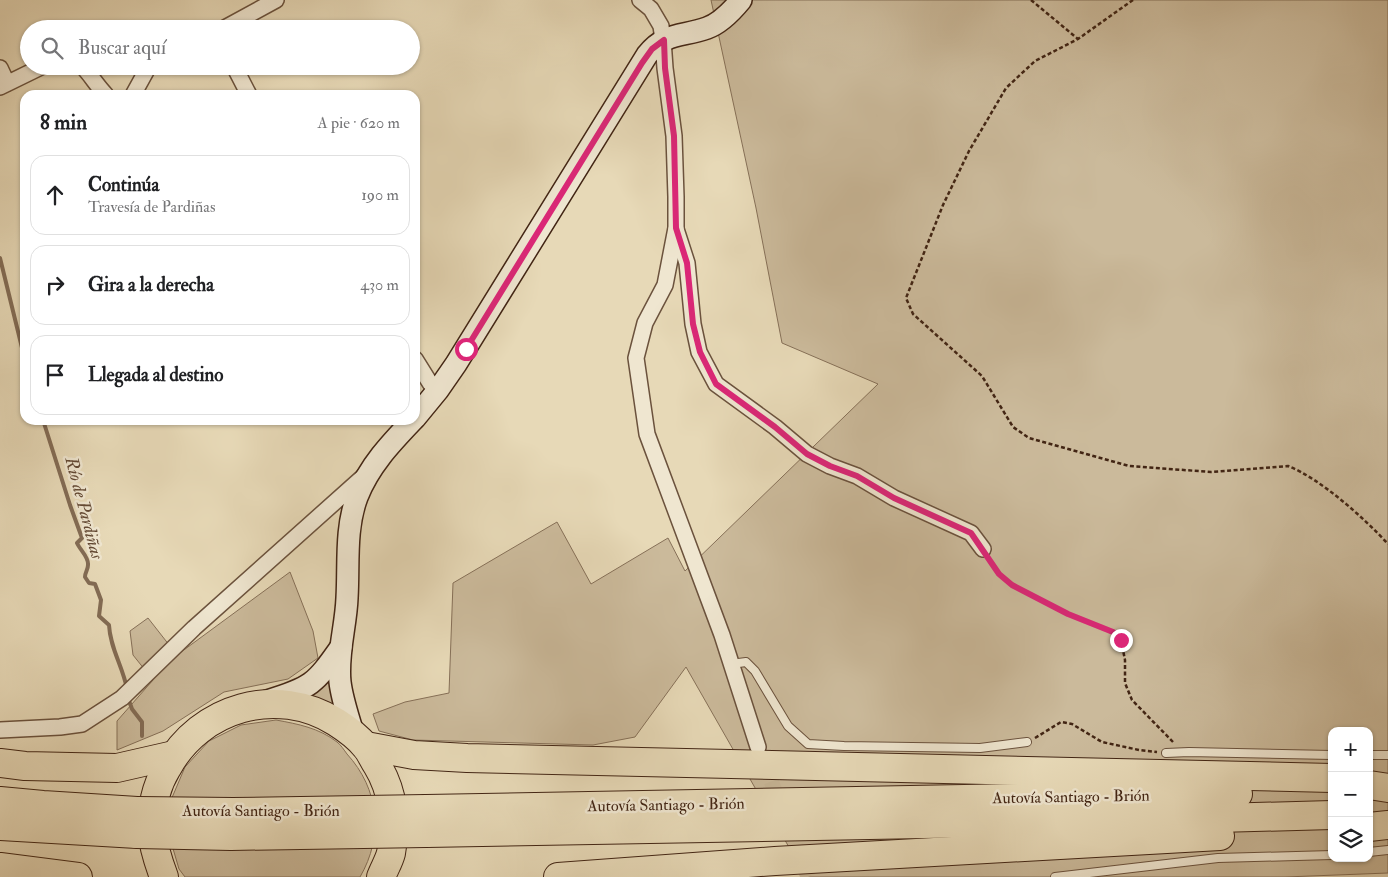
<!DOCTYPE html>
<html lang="es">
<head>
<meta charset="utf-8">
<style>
  :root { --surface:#fff; --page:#f2f2f2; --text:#202124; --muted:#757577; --line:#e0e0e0 }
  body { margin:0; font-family:"IM FELL Double Pica",serif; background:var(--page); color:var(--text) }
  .controls { position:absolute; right:15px; bottom:15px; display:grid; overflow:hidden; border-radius:10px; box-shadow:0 1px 4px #0004 }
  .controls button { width:45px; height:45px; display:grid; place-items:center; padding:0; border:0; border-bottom:1px solid var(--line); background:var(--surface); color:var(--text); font:25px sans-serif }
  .stop { position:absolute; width:15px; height:15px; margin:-11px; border:4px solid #db2777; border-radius:50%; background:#fff }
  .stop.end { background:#db2777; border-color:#fff; box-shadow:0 1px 5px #0008 }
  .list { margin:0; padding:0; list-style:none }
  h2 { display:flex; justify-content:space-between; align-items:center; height:65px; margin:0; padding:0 20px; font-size:21px }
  h2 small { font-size:16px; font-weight:400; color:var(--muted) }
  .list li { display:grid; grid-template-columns:32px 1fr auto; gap:15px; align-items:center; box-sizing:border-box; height:80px; margin:0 10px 10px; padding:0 10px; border:1px solid var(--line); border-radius:15px }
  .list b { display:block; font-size:19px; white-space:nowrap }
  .list p { margin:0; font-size:16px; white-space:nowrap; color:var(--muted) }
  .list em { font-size:16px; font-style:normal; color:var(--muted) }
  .icon { flex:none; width:28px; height:28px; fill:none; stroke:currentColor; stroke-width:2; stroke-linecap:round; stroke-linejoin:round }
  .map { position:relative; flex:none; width:1388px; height:877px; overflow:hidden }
  .search { position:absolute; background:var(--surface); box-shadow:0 1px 4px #0004; left:20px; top:20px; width:400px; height:55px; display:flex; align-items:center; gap:12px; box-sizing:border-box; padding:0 18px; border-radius:28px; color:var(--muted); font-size:19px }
  .panel { position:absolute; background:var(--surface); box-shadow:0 1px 4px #0004; left:20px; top:90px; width:400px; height:335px; border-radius:15px }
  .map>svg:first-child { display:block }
  .green { fill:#cbba9b; stroke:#867058; fill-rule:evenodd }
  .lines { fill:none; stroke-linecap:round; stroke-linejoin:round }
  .stream { stroke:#836c55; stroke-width:4 }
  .street-tunnel { stroke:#c6b596; stroke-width:15; stroke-dasharray:15 8; stroke-linecap:butt }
  .lane-casing { stroke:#6b523d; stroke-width:10 }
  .street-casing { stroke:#6b523d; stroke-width:18 }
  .secondary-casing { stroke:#422514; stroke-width:24 }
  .highway-casing { stroke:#422514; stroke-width:30 }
  .path { stroke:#422514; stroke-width:2.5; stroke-dasharray:4 2.5; stroke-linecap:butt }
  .lane { stroke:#efe6d0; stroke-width:8 }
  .street { stroke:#efe6d0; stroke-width:15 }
  .secondary { stroke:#efe6d0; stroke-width:21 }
  .highway { stroke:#e7d9b7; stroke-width:28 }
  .highway-bridge-casing { stroke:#422514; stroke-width:30; stroke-linecap:butt }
  .highway-bridge { stroke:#e7d9b7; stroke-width:28 }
  .route { stroke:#db2777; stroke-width:6 }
  .labels { text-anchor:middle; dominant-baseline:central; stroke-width:5; stroke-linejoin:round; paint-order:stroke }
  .street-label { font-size:16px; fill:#422514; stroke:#efe6d0 }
  .water-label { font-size:18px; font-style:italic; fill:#634934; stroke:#efe6d0 }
</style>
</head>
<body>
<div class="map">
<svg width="1388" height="877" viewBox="0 0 1388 877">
  <rect width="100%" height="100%" fill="#e7d9b7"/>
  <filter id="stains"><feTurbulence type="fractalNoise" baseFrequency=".004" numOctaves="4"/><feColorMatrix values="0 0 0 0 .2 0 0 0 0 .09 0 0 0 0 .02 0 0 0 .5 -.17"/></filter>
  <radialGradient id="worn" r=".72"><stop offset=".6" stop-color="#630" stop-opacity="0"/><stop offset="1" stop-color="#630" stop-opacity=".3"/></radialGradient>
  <g class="green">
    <path d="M711,0H1388V873L1285,877H806L686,667L635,737L593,745L413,740L379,731L373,714L405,702L449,693L453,583L557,522L591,584L668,538L685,571L878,384L782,343L756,208ZM1332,731H1369V858H1332Z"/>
    <polygon points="290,572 313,631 318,658 288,679 224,692 163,731 117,750 117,721 153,680 133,655 130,631 148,618 177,655"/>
    <polygon points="328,675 340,712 305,697"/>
    <path d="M276,720C298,724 319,728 337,742C341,745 344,750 347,754C379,789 384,836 360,877H185L179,869L169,835L171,800L185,767L209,741L241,725Z"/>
  </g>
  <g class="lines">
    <g class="stream">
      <polyline points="0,258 25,360"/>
      <path d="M43,420L70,505L82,538L77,543C80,550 89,557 88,565C88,570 85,572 85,577L89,583L95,584L101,600L99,616L109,625C110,648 123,667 127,689"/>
      <polyline points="128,698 132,709 142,722 142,736"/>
    </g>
    <polyline class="street-tunnel" points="763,760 808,877"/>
    <defs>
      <g id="lane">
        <polyline points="731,664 746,662 755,671 788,726 808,744 844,746 980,748 1027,742"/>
        <polyline points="1166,753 1189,752 1332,755"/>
        <polyline points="1369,755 1388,755"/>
        <polyline points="1369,852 1388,850"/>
        <polyline points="1055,877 1218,858 1332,855"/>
      </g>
      <g id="street">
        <polyline points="640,0 651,9 661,26 663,40 665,68 674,136 676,197 676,228 665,285 645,323 636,358 647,434 722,635 758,747"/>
        <polyline points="223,29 276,0"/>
        <path d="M82,66C91,75 97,86 106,95"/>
        <polyline points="234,66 249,95"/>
        <polyline points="0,68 7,83"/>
        <polyline points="0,87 43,66"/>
        <polyline points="133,95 149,66"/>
        <polyline points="676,229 687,263 693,324 699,352 716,384 775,427 807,454 830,466 857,476 894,498 971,533 983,549"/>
        <polyline points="415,359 430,383 438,390"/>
        <polyline points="0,730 60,727 82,724 122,698 194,628 364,476"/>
      </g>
      <g id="secondary">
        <path d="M415,418L438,390L456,364L647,55C665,32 682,37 707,28C721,23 732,11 741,0"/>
        <path d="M267,701C311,688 315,684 341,647"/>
        <path d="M353,733C348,716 342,699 340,682C337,653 346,626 347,598C349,564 345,529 357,497C369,466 391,443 413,420"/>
      </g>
      <g id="highway">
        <polyline points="366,746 414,755 467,758 1332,778"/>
        <polyline points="0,763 25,766 117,768 174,755"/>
        <polyline points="1369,785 1388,788"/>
        <polyline points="0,801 43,805 137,811"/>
        <polyline points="426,809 1238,794"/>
        <polyline points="0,826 137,834"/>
        <polyline points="1369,827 1388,825"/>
        <polyline points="426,833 1146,820 1332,815"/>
        <polyline points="0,867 78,877"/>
        <path d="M164,877C158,861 153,846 152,830C151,809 156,786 167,768C200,707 277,685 336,722C347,729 357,736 365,746C370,751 373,759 377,765C393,791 397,823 391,853C389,861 384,869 381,877"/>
        <polyline points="558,877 775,861 1220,836"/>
      </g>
    </defs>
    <use href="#lane" class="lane-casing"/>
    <use href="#street" class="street-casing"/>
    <use href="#secondary" class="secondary-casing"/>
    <use href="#highway" class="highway-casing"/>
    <g class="path">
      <polyline points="1031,0 1078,39"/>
      <path d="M1133,0L1078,39L1035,61L1006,88L969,151L943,205L906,298L913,314L982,376L1013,427L1029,438L1129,466L1211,472L1288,466C1321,479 1364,518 1388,544"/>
      <polyline points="990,560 999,574 1012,585 1068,614 1113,632 1121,640 1125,660 1125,683 1132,700 1173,742"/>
      <polyline points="1035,738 1061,722 1072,724 1102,742 1139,750 1157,752"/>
    </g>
    <use href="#lane" class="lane"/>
    <use href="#street" class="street"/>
    <use href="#secondary" class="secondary"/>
    <use href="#highway" class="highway"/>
    <defs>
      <g id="highway-bridge">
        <polyline points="137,811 233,812 426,809"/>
        <polyline points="137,834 231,836 426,833"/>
      </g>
    </defs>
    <use href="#highway-bridge" class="highway-bridge-casing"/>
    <use href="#highway-bridge" class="highway-bridge"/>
  </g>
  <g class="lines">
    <polyline class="route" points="466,349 642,63 652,49 664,40 665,68 674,136 676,228 687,263 693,324 700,352 716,384 775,427 807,454 830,466 857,476 894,498 971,533 999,574 1012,585 1068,614 1113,632 1121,640"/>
  </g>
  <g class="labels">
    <g class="street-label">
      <text transform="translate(1071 797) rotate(-1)">Autovía Santiago - Brión</text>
      <text transform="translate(666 805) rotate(-1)">Autovía Santiago - Brión</text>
      <text x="261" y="811">Autovía Santiago - Brión</text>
    </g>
    <g class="water-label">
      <text transform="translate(84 508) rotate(75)">Río de Pardiñas</text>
    </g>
  </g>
  <rect width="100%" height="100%" filter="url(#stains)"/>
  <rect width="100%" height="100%" fill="url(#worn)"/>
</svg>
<div class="controls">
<button>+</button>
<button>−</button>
<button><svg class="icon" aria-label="layers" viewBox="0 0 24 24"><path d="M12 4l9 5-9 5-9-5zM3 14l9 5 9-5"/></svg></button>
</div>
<div class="stop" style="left:466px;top:349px"></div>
<div class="stop end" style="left:1121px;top:640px"></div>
<div class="search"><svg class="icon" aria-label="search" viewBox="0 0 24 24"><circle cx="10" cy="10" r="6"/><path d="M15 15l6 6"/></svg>Buscar aquí</div>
<section class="panel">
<h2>8 min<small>A pie · 620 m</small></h2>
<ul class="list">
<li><svg class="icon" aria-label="ahead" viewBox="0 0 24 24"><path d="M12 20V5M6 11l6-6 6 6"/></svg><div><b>Continúa</b><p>Travesía de Pardiñas</p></div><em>190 m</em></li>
<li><svg class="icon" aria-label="right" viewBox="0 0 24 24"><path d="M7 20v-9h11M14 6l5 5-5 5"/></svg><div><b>Gira a la derecha</b></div><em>430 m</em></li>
<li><svg class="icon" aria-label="arrive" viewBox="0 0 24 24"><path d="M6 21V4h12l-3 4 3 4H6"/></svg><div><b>Llegada al destino</b></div></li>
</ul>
</section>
</div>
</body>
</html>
